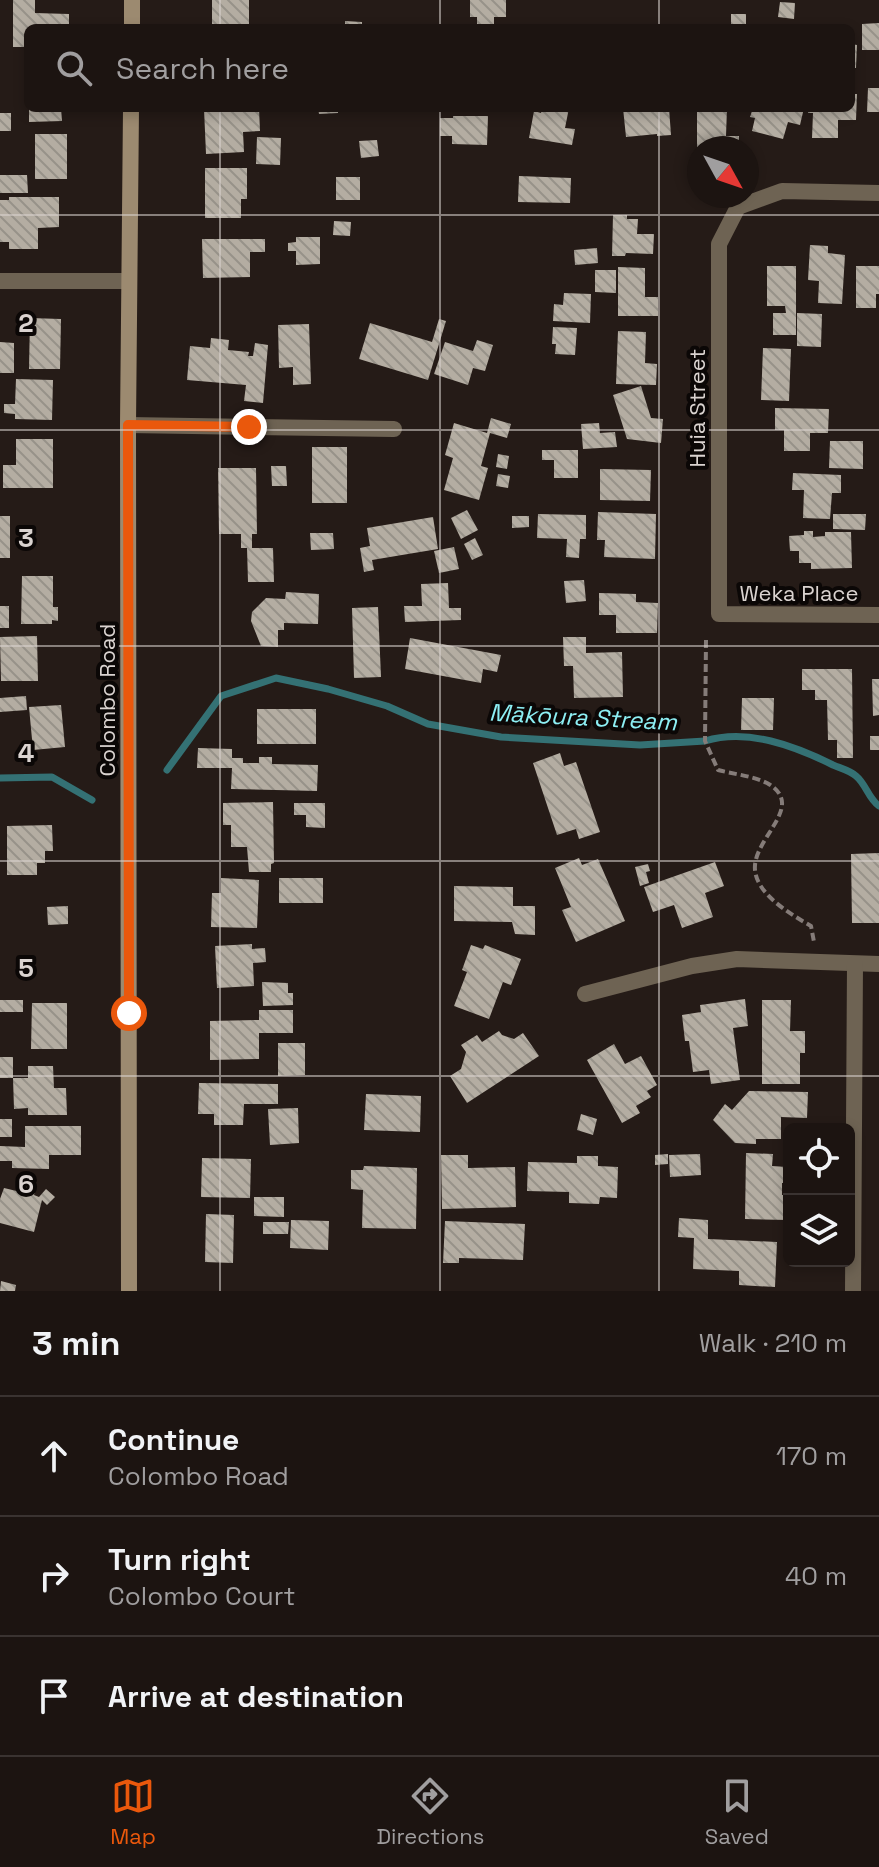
<!DOCTYPE html>
<html lang="en">
<head>
<meta charset="utf-8">
<style>
  :root { --surface:#1c1411; --page:#251d1a; --text:#f1f3f6; --muted:#a09e9f; --line:#3a3331; --accent:#ea580c }
  body { margin:0; font-family:"Space Grotesk",sans-serif; background:var(--page); color:var(--text) }
  .controls { position:absolute; right:24px; bottom:24px; display:grid; overflow:hidden; border-radius:12px; box-shadow:0 4px 12px #0003 }
  .controls button { width:72px; height:72px; display:grid; place-items:center; padding:0; border:0; border-bottom:2px solid var(--line); background:var(--surface); color:var(--text); font:40px sans-serif }
  .compass { position:absolute; left:687px; top:136px; width:72px; height:72px; border-radius:50%; background:var(--surface); box-shadow:0 4px 12px #0003; rotate:130deg }
  .stop { position:absolute; width:24px; height:24px; margin:-18px; border:6px solid #ea580c; border-radius:50%; background:#fff }
  .stop.end { background:#ea580c; border-color:#fff; box-shadow:0 2px 8px #0008 }
  .list { margin:0; padding:0; list-style:none }
  h2 { display:flex; justify-content:space-between; align-items:center; height:104px; margin:0; padding:0 32px; font-size:34px }
  h2 small { font-size:26px; font-weight:400; color:var(--muted) }
  .list li { display:grid; grid-template-columns:52px 1fr auto; gap:24px; align-items:center; box-sizing:border-box; height:120px; padding:0 32px; border-top:2px solid var(--line) }
  .list b { display:block; font-size:30px; white-space:nowrap }
  .list p { margin:0; font-size:26px; white-space:nowrap; color:var(--muted) }
  .list em { font-size:26px; font-style:normal; color:var(--muted) }
  .icon { flex:none; width:44px; height:44px; fill:none; stroke:currentColor; stroke-width:2; stroke-linecap:round; stroke-linejoin:round }
  .map { position:relative; flex:none; width:879px; height:1291px; overflow:hidden }
  .search { position:absolute; background:var(--surface); box-shadow:0 4px 12px #0003; left:24px; right:24px; top:24px; height:88px; display:flex; align-items:center; gap:20px; box-sizing:border-box; padding:0 28px; border-radius:12px; color:var(--muted); font-size:30px }
  .sheet { height:464px; background:var(--surface) }
  nav { display:flex; justify-content:space-around; align-items:center; box-sizing:border-box; height:112px; border-top:2px solid var(--line); background:var(--surface); font-size:22px; color:var(--muted) }
  nav a { display:grid; justify-items:center; gap:4px }
  nav .on { color:var(--accent) }
  .map>svg:first-child { display:block }
  .lines { fill:none; stroke-linecap:round; stroke-linejoin:round }
  .stream { stroke:#347174; stroke-width:7 }
  .building { fill:url(#building-back-hatch) }
  .path { stroke:#857c79; stroke-width:4; stroke-dasharray:8 4; stroke-linecap:butt }
  .street { stroke:#6e6353; stroke-width:16 }
  .secondary { stroke:#9c8a70; stroke-width:16 }
  .route { stroke:#ea580c; stroke-width:10 }
  .grid { fill:none; stroke:#dad3d0; stroke-width:2; stroke-opacity:0.55 }
  .labels { text-anchor:middle; dominant-baseline:central; stroke-width:8; stroke-linejoin:round; paint-order:stroke }
  .street-label { font-size:22px; fill:#dad3d0; stroke:#0b0706 }
  .water-label { font-size:24px; font-style:italic; fill:#8deff4; stroke:#0b0706 }
  .grid-label { font-size:26px; text-anchor:middle; font-weight:bold; fill:#dad3d0; stroke:#0b0706; stroke-width:8; stroke-linejoin:round; paint-order:stroke }
</style>
</head>
<body>
<div class="map">
<svg width="879" height="1291" viewBox="0 0 879 1291">
  <defs>
    <pattern id="building-back-hatch" width="6" height="6" patternUnits="userSpaceOnUse" patternTransform="scale(2)"><rect width="6" height="6" fill="#b4ada2"/><path d="M-1 5l2 2M0 0l6 6M5-1l2 2" fill="none" stroke="#979289"/></pattern>
  </defs>
  <rect width="100%" height="100%" fill="#251b17"/>
  <g class="lines">
    <g class="stream">
      <path d="M167,770L221,696L276,678L328,689L387,706L428,724L501,737L640,745L705,741C748,728 795,746 833,765C840,768 851,771 856,776C866,784 868,798 879,806"/>
      <polyline points="0,778 52,777 92,800"/>
    </g>
  </g>
  <g class="building">
    <polygon points="13,0 35,0 35,13 69,14 69,28 28,28 28,47 13,47"/>
    <rect x="212" y="0" width="37" height="28"/>
    <polygon points="470,0 506,0 506,17 494,17 494,28 477,28 477,17 470,17"/>
    <polygon points="780,2 795,3 794,19 778,17"/>
    <rect x="731" y="14" width="15" height="14"/>
    <polygon points="345,21 362,22 362,28 345,28"/>
    <polygon points="879,23 879,50 862,50 862,24"/>
    <polygon points="851,44 857,45 856,68 851,68"/>
    <polygon points="868,88 879,88 879,112 867,112"/>
    <polygon points="851,94 857,94 856,120 838,120 838,138 812,138 813,113 808,113 809,108 851,108"/>
    <polygon points="29,108 61,108 62,121 29,122"/>
    <polygon points="211,108 259,108 260,131 243,132 244,152 206,154 204,109"/>
    <polygon points="318,108 338,108 338,113 319,114"/>
    <polygon points="542,108 569,108 565,128 575,129 572,145 529,138 534,111 541,113"/>
    <polygon points="623,108 669,108 671,135 657,136 657,134 626,137"/>
    <polygon points="697,108 727,108 726,136 739,136 739,148 697,148"/>
    <polygon points="753,108 804,108 800,125 788,122 783,139 752,131 755,118 750,117"/>
    <rect x="0" y="113" width="11" height="18"/>
    <polygon points="453,116 488,116 487,145 452,144 452,136 440,136 440,118 453,118"/>
    <rect x="35" y="134" width="32" height="45"/>
    <polygon points="257,137 281,138 280,165 256,164"/>
    <polygon points="377,140 379,156 361,158 359,141"/>
    <polygon points="205,168 247,168 247,199 241,199 241,218 205,218"/>
    <polygon points="0,175 27,175 28,193 0,193"/>
    <polygon points="519,176 571,178 570,203 518,202"/>
    <rect x="336" y="177" width="24" height="23"/>
    <polygon points="9,197 59,197 59,227 38,228 38,249 9,249 9,242 0,242 0,200 9,200"/>
    <polygon points="613,215 627,215 627,219 638,219 637,234 654,234 653,254 626,253 625,256 612,256"/>
    <polygon points="334,221 351,222 350,236 333,235"/>
    <polygon points="296,237 320,237 320,264 296,265 296,251 288,251 288,243 296,242"/>
    <polygon points="202,239 265,239 265,252 250,252 250,277 203,278"/>
    <polygon points="810,245 828,246 828,253 845,255 842,304 818,303 819,281 808,280"/>
    <polygon points="597,248 598,263 575,265 574,250"/>
    <polygon points="767,266 796,266 796,335 773,335 773,313 786,313 785,306 767,306"/>
    <polygon points="856,266 879,266 879,294 876,294 876,308 856,308"/>
    <polygon points="618,267 645,268 645,297 658,297 658,316 618,316"/>
    <polygon points="595,270 616,270 616,293 595,292"/>
    <polygon points="564,293 591,294 590,323 553,321 554,304 563,305"/>
    <polygon points="797,313 822,314 821,347 797,346"/>
    <polygon points="30,318 61,319 60,369 29,369"/>
    <polygon points="439,319 446,321 428,380 359,359 370,323 432,342"/>
    <polygon points="309,324 311,384 293,385 293,367 279,368 278,325"/>
    <polygon points="553,327 577,328 575,355 555,354 556,344 552,344"/>
    <polygon points="618,331 646,332 645,363 657,364 656,385 616,384"/>
    <polygon points="211,338 229,340 228,350 249,352 248,356 253,356 255,343 268,345 263,403 244,401 246,385 187,380 190,346 210,348"/>
    <polygon points="477,340 493,345 485,371 473,368 468,385 434,374 445,342 473,351"/>
    <polygon points="0,342 14,343 14,373 0,373"/>
    <polygon points="763,348 791,349 789,401 761,400"/>
    <polygon points="16,379 53,380 52,420 15,419 15,414 4,413 4,404 15,404"/>
    <polygon points="641,386 651,418 663,419 661,443 627,439 613,395"/>
    <polygon points="775,408 829,409 828,433 810,433 810,451 784,451 784,430 775,430"/>
    <polygon points="491,418 511,424 507,438 490,433 481,466 488,468 479,500 444,490 453,458 445,455 454,423 487,433"/>
    <polygon points="599,423 600,433 615,432 617,447 583,449 581,424"/>
    <polygon points="16,439 53,439 53,488 3,488 3,465 16,465"/>
    <polygon points="830,441 863,441 863,469 829,468"/>
    <rect x="312" y="447" width="35" height="56"/>
    <polygon points="542,450 578,450 578,478 554,478 554,460 542,460"/>
    <polygon points="498,454 509,456 507,469 496,467"/>
    <polygon points="271,466 286,466 287,486 272,486"/>
    <polygon points="218,468 256,468 257,534 252,534 252,548 273,548 274,582 248,582 247,548 241,548 241,534 219,534"/>
    <polygon points="600,469 651,470 650,501 600,500"/>
    <polygon points="793,473 841,475 841,493 832,493 830,519 803,518 804,490 792,490"/>
    <polygon points="498,474 510,476 508,488 496,486"/>
    <polygon points="467,510 478,530 461,539 451,518"/>
    <polygon points="598,512 656,514 655,559 604,557 605,540 597,540"/>
    <polygon points="538,514 586,515 586,539 580,539 579,558 566,557 567,539 537,538"/>
    <polygon points="833,514 866,514 865,530 833,529"/>
    <rect x="0" y="516" width="10" height="42"/>
    <polygon points="512,516 529,516 529,527 512,528"/>
    <polygon points="433,517 438,549 372,560 374,570 364,572 360,548 370,546 367,528"/>
    <polygon points="804,531 813,531 813,537 825,536 825,532 851,532 852,568 811,569 811,563 799,563 799,551 790,551 789,536 804,535"/>
    <polygon points="310,533 333,533 334,549 311,550"/>
    <polygon points="475,538 483,555 472,560 464,544"/>
    <polygon points="454,547 459,569 439,573 434,551"/>
    <polygon points="22,576 53,576 53,607 58,607 58,621 52,620 52,624 21,624"/>
    <polygon points="584,580 586,601 566,603 564,581"/>
    <polygon points="448,583 449,608 461,608 461,620 405,622 404,606 422,606 421,584"/>
    <polygon points="286,592 319,594 318,624 284,623 284,630 278,630 278,647 261,646 251,621 252,612 266,598 285,599"/>
    <polygon points="599,593 636,594 636,602 658,603 657,633 616,633 616,615 599,615"/>
    <rect x="0" y="606" width="9" height="22"/>
    <polygon points="378,607 381,677 354,678 352,608"/>
    <polygon points="37,636 38,681 1,681 0,637"/>
    <polygon points="563,637 586,637 586,653 622,652 623,697 574,698 573,666 564,666"/>
    <polygon points="410,638 501,655 497,672 483,669 481,683 405,669"/>
    <polygon points="802,669 852,669 853,758 837,758 837,740 828,740 827,700 815,700 815,690 802,690"/>
    <polygon points="872,679 879,679 879,715 873,716"/>
    <polygon points="26,696 27,710 0,712 0,698"/>
    <polygon points="742,698 774,698 773,730 741,730"/>
    <polygon points="61,705 65,747 33,750 29,707"/>
    <rect x="257" y="709" width="59" height="35"/>
    <rect x="870" y="736" width="9" height="14"/>
    <polygon points="198,748 232,749 232,758 243,758 243,763 259,763 259,757 272,757 272,764 318,765 317,791 231,789 232,768 197,768"/>
    <polygon points="560,753 564,766 576,762 600,832 579,839 576,829 557,835 533,763"/>
    <polygon points="273,802 274,863 271,864 271,872 249,872 247,847 231,847 231,825 223,825 223,803"/>
    <polygon points="294,803 325,803 325,828 306,827 306,815 294,815"/>
    <polygon points="52,825 53,851 45,851 45,863 37,863 37,875 7,875 7,826"/>
    <polygon points="879,853 879,923 852,923 851,854"/>
    <polygon points="579,858 582,865 598,859 625,921 576,942 562,910 571,907 555,868"/>
    <polygon points="715,862 724,886 705,893 713,917 682,928 674,905 653,912 644,887"/>
    <polygon points="648,864 650,871 646,872 649,883 640,886 635,867"/>
    <polygon points="221,878 259,880 257,928 211,927 212,893 221,893"/>
    <rect x="279" y="878" width="44" height="25"/>
    <polygon points="454,886 513,887 513,906 535,906 535,935 515,934 512,922 454,921"/>
    <polygon points="68,906 68,924 48,925 47,907"/>
    <polygon points="252,944 252,949 265,948 266,962 253,963 254,986 217,988 215,946"/>
    <polygon points="471,945 483,949 485,945 521,959 511,985 503,982 489,1019 454,1006 467,972 462,970"/>
    <polygon points="262,982 288,983 288,993 293,993 293,1005 263,1006"/>
    <polygon points="745,999 748,1026 733,1028 740,1080 711,1084 709,1070 693,1072 689,1041 685,1041 682,1015 701,1012 700,1005"/>
    <rect x="0" y="1000" width="23" height="12"/>
    <polygon points="762,1000 791,1000 790,1031 805,1031 805,1053 800,1053 800,1084 762,1084"/>
    <polygon points="32,1003 67,1003 67,1049 31,1049"/>
    <polygon points="259,1010 293,1010 293,1033 259,1033 259,1059 210,1060 210,1021 259,1020"/>
    <polygon points="499,1031 502,1035 514,1039 523,1033 539,1056 467,1103 450,1076 461,1069 466,1052 461,1045 477,1035 482,1042"/>
    <polygon points="278,1043 305,1043 305,1075 278,1076"/>
    <polygon points="614,1044 625,1064 641,1056 657,1085 647,1091 651,1097 636,1106 640,1113 622,1123 587,1060"/>
    <rect x="0" y="1057" width="13" height="21"/>
    <polygon points="28,1066 53,1066 54,1088 66,1088 67,1115 28,1115 28,1108 14,1109 13,1078 28,1078"/>
    <polygon points="199,1083 278,1084 278,1104 244,1104 243,1125 214,1125 214,1114 198,1114"/>
    <polygon points="749,1091 808,1092 807,1118 781,1117 781,1139 756,1139 756,1144 735,1143 713,1120 725,1104 732,1110"/>
    <polygon points="366,1094 421,1096 420,1132 364,1130"/>
    <polygon points="298,1108 299,1143 270,1145 268,1109"/>
    <polygon points="581,1114 597,1119 593,1135 577,1130"/>
    <rect x="0" y="1119" width="12" height="18"/>
    <polygon points="25,1126 81,1126 81,1155 49,1155 49,1169 12,1168 12,1161 0,1161 0,1146 25,1147"/>
    <polygon points="746,1153 773,1154 772,1166 787,1167 787,1183 782,1183 782,1195 789,1195 789,1220 745,1219"/>
    <polygon points="668,1154 668,1164 655,1165 655,1155"/>
    <polygon points="700,1154 701,1175 670,1177 669,1155"/>
    <polygon points="441,1155 468,1155 468,1168 515,1167 516,1207 442,1209"/>
    <polygon points="577,1156 598,1156 598,1166 618,1167 617,1198 600,1197 599,1204 569,1203 569,1192 527,1191 528,1162 577,1163"/>
    <polygon points="202,1158 251,1159 250,1198 201,1197"/>
    <polygon points="364,1166 417,1168 416,1229 362,1228 363,1190 351,1189 351,1170 363,1170"/>
    <polygon points="27,1186 36,1188 34,1195 39,1197 46,1189 55,1197 47,1205 42,1200 34,1232 0,1223 0,1199 4,1188 25,1193"/>
    <polygon points="254,1197 284,1197 284,1217 254,1216"/>
    <polygon points="206,1214 234,1215 233,1263 205,1262"/>
    <polygon points="679,1218 708,1220 708,1239 777,1242 775,1287 739,1285 739,1271 693,1269 694,1238 678,1237"/>
    <polygon points="291,1220 329,1221 328,1250 290,1248"/>
    <polygon points="445,1221 525,1224 523,1260 459,1258 459,1263 443,1263"/>
    <polygon points="263,1222 289,1222 288,1234 263,1234"/>
    <polygon points="1,1281 16,1285 15,1291 0,1291"/>
  </g>
  <g class="lines">
    <path class="path" d="M706,640L705,741L718,770C733,774 753,776 767,783C808,806 752,838 755,870C757,895 792,915 811,926L814,942"/>
    <g class="street">
      <polyline points="879,193 782,191 738,207 719,244 719,614 879,615"/>
      <polyline points="0,281 129,281"/>
      <polyline points="128,425 394,429"/>
      <polyline points="585,994 692,966 737,959 879,964"/>
      <polyline points="853,1291 855,964"/>
    </g>
    <g class="secondary">
      <polyline points="132,28 132,0"/>
      <polyline points="129,1291 128,425 131,108"/>
    </g>
  </g>
  <g class="lines">
    <polyline class="route" points="129,1013 128,425 249,427"/>
  </g>
  <path class="grid" d="M220,0V28M440,0V28M659,0V28M220,108V1291M440,108V1291M659,108V1291M0,215H879M0,430H879M0,646H879M0,861H879M0,1076H879"/>
  <g class="labels">
    <g class="street-label">
      <text transform="translate(697 408) rotate(-90)">Huia Street</text>
      <text x="799" y="593">Weka Place</text>
      <text transform="translate(107 700) rotate(-90)">Colombo Road</text>
    </g>
    <g class="water-label">
      <text transform="translate(583 717) rotate(3)">Mākōura Stream</text>
    </g>
  </g>
  <g class="grid-label">
    <text x="26" y="332">2</text>
    <text x="26" y="547">3</text>
    <text x="26" y="762">4</text>
    <text x="26" y="977">5</text>
    <text x="26" y="1193">6</text>
  </g>
</svg>
<div class="controls">
<button><svg class="icon" aria-label="locate" viewBox="0 0 24 24"><circle cx="12" cy="12" r="6"/><path d="M12 2v4M12 18v4M2 12h4M18 12h4"/></svg></button>
<button><svg class="icon" aria-label="layers" viewBox="0 0 24 24"><path d="M12 4l9 5-9 5-9-5zM3 14l9 5 9-5"/></svg></button>
</div>
<svg class="compass" viewBox="-18 -18 36 36"><path d="M0-13l5 13h-10z" fill="#e53935"/><path d="M0 13l5-13h-10z" fill="#a09e9f"/></svg>
<div class="stop" style="left:129px;top:1013px"></div>
<div class="stop end" style="left:249px;top:427px"></div>
<div class="search"><svg class="icon" aria-label="search" viewBox="0 0 24 24"><circle cx="10" cy="10" r="6"/><path d="M15 15l6 6"/></svg>Search here</div>
</div>
<section class="sheet">
<h2>3 min<small>Walk · 210 m</small></h2>
<ul class="list">
<li><svg class="icon" aria-label="ahead" viewBox="0 0 24 24"><path d="M12 20V5M6 11l6-6 6 6"/></svg><div><b>Continue</b><p>Colombo Road</p></div><em>170 m</em></li>
<li><svg class="icon" aria-label="right" viewBox="0 0 24 24"><path d="M7 20v-9h11M14 6l5 5-5 5"/></svg><div><b>Turn right</b><p>Colombo Court</p></div><em>40 m</em></li>
<li><svg class="icon" aria-label="arrive" viewBox="0 0 24 24"><path d="M6 21V4h12l-3 4 3 4H6"/></svg><div><b>Arrive at destination</b></div></li>
</ul>
</section>
<nav>
<a class="on"><svg class="icon" aria-label="map" viewBox="0 0 24 24"><path d="M3 6l6-2 6 2 6-2v14l-6 2-6-2-6 2zM9 4v14M15 6v14"/></svg>Map</a>
<a><svg class="icon" aria-label="directions" viewBox="0 0 24 24"><path d="M12 3l9 9-9 9-9-9zM9 14v-3h6M13 9l2 2-2 2"/></svg>Directions</a>
<a><svg class="icon" aria-label="saved" viewBox="0 0 24 24"><path d="M7 4h10v16l-5-4-5 4z"/></svg>Saved</a>
</nav>
</body>
</html>
